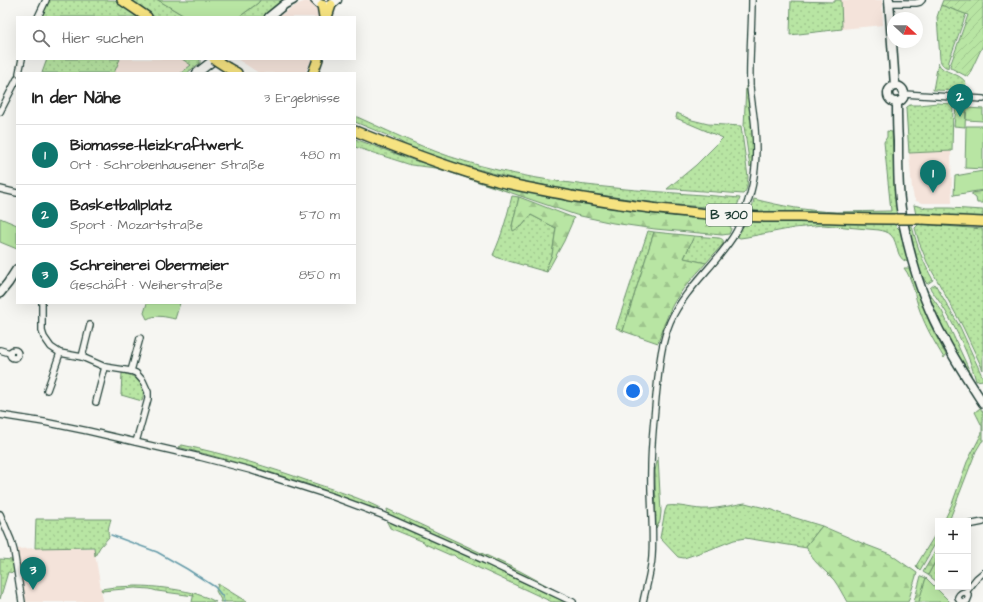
<!DOCTYPE html>
<html lang="de">
<head>
<meta charset="utf-8">
<style>
  :root { --surface:#fff; --page:#f2f2f2; --text:#222; --muted:#767676; --line:#e0e0e0; --accent:#0f766e }
  body { margin:0; font-family:"Architects Daughter",sans-serif; background:var(--page); color:var(--text) }
  .controls { position:absolute; right:12px; bottom:12px; display:grid; overflow:hidden; border-radius:0px; box-shadow:0 4px 16px #0002 }
  .controls button { width:36px; height:36px; display:grid; place-items:center; padding:0; border:0; border-bottom:1px solid var(--line); background:var(--surface); color:var(--text); font:20px sans-serif }
  .compass { position:absolute; left:887px; top:12px; width:36px; height:36px; border-radius:50%; background:var(--surface); box-shadow:0 4px 16px #0002; rotate:111deg }
  .you { position:absolute; left:633px; top:391px; width:14px; height:14px; margin:-10px; border:3px solid #fff; border-radius:50%; background:#1a73e8; box-shadow:0 0 0 6px #1a73e833 }
  .badge { display:grid; place-items:center; width:26px; height:26px; border-radius:50%; background:var(--accent); color:#fff; font-size:13px; font-weight:700 }
  .pin { position:absolute; translate:-50% -33px; filter:drop-shadow(0 1px 2px #0008) }
  .pin::after { content:''; position:absolute; top:21px; width:14px; height:12px; background:inherit; clip-path:polygon(0 0,100% 0,50% 100%) }
  .list { margin:0; padding:0; list-style:none }
  h2 { display:flex; justify-content:space-between; align-items:center; height:52px; margin:0; padding:0 16px; font-size:17px }
  h2 small { font-size:13px; font-weight:400; color:var(--muted) }
  .list li { display:grid; grid-template-columns:26px 1fr auto; gap:12px; align-items:center; box-sizing:border-box; height:60px; padding:0 16px; border-top:1px solid var(--line) }
  .list b { display:block; font-size:15px; white-space:nowrap }
  .list p { margin:0; font-size:13px; white-space:nowrap; color:var(--muted) }
  .list em { font-size:13px; font-style:normal; color:var(--muted) }
  .icon { flex:none; width:22px; height:22px; fill:none; stroke:currentColor; stroke-width:2; stroke-linecap:round; stroke-linejoin:round }
  .map { position:relative; flex:none; width:983px; height:602px; overflow:hidden }
  .search { position:absolute; background:var(--surface); box-shadow:0 4px 16px #0002; left:16px; top:16px; width:340px; height:44px; display:flex; align-items:center; gap:10px; box-sizing:border-box; padding:0 14px; border-radius:0px; color:var(--muted); font-size:15px }
  .panel { position:absolute; background:var(--surface); box-shadow:0 4px 16px #0002; left:16px; top:72px; width:340px; height:232px; border-radius:0px }
  .map>svg:first-child { display:block }
  .built { fill:#f4e3da }
  .grass { fill:url(#grass-dots); stroke:#6c916c }
  .forest { fill:url(#forest-firs); stroke:#6c916c }
  .wetland { fill:url(#wetland-marsh); stroke:#6c916c }
  .park { fill:#b8e5a3; stroke:#6c916c }
  .garden { fill:url(#garden-furrows); stroke:#6c916c }
  .lines { fill:none; stroke-linecap:round; stroke-linejoin:round }
  .stream { stroke:#669caa; stroke-width:1.5 }
  .minor-casing { stroke:#1f3d34; stroke-width:8 }
  .secondary-casing { stroke:#1f3d34; stroke-width:11 }
  .trunk-casing { stroke:#1f3d34; stroke-width:12 }
  .minor { stroke:#f6f6f2; stroke-width:5.5 }
  .secondary { stroke:#f6f6f2; stroke-width:8 }
  .trunk { stroke:#f6e381; stroke-width:9 }
  .minor-bridge-casing { stroke:#1f3d34; stroke-width:8; stroke-linecap:butt }
  .trunk-bridge-casing { stroke:#1f3d34; stroke-width:12; stroke-linecap:butt }
  .minor-bridge { stroke:#f6f6f2; stroke-width:5.5 }
  .trunk-bridge { stroke:#f6e381; stroke-width:9 }
  .labels { text-anchor:middle; dominant-baseline:central; stroke-width:4; stroke-linejoin:round; paint-order:stroke }
  .shield { fill:#f6f6f2; stroke:#60746d; stroke-width:1 }
  .shield-label { font-size:13px; font-weight:bold; fill:#1f3d34 }
</style>
</head>
<body>
<div class="map">
<svg width="983" height="602" viewBox="0 0 983 602">
  <defs>
    <pattern id="grass-dots" width="8" height="8" patternUnits="userSpaceOnUse"><rect width="8" height="8" fill="#b8e5a3"/><path d="M2 2h.1M6 6h.1" fill="none" stroke="#9ec58d" stroke-width="1.8" stroke-linecap="round"/></pattern>
    <pattern id="forest-firs" width="22" height="20" patternUnits="userSpaceOnUse"><rect width="22" height="20" fill="#b8e5a3"/><path d="M5 1l3.5 6h-7zM16 11l3.5 6h-7z" fill="#9ec58d"/></pattern>
    <pattern id="wetland-marsh" width="20" height="14" patternUnits="userSpaceOnUse"><rect width="20" height="14" fill="#b8e5a3"/><path d="M1 5h8M5 5V1M11 12h8M15 12V8" fill="none" stroke="#9ec58d"/></pattern>
    <pattern id="garden-furrows" width="10" height="10" patternUnits="userSpaceOnUse"><rect width="10" height="10" fill="#b8e5a3"/><path d="M-1 1l2-2M0 10L10 0M9 11l2-2" fill="none" stroke="#9ec58d"/></pattern>
  </defs>
  <rect width="100%" height="100%" fill="#f6f6f2"/>
  <filter id="ink" filterUnits="userSpaceOnUse"><feTurbulence type="fractalNoise" baseFrequency=".025" numOctaves="2"/><feDisplacementMap in="SourceGraphic" scale="8" xChannelSelector="R" yChannelSelector="G"/><feConvolveMatrix kernelMatrix="1 2 1 2 8 2 1 2 1" color-interpolation-filters="sRGB"/></filter>
  <g filter="url(#ink)">
    <g class="built">
      <polygon points="841,0 882,0 883,25 842,29"/>
      <polygon points="306,1 314,4 320,15 319,17 277,17 298,4"/>
      <polygon points="120,59 182,59 191,65 181,73 114,73"/>
      <polygon points="237,59 312,59 305,73 259,73"/>
      <polygon points="951,151 952,203 923,203 916,201 914,198 912,189 909,153"/>
      <polygon points="35,548 94,548 103,601 97,602 26,602 17,549"/>
    </g>
    <g class="grass">
      <polygon points="48,0 115,0 138,17 40,17"/>
      <polygon points="129,0 158,0 186,17 155,17"/>
      <polygon points="260,0 285,0 282,3 263,17 239,17 258,3"/>
      <polygon points="835,0 841,0 842,29 790,35 791,1 835,2"/>
      <path d="M941,5L966,14L949,61L948,68C943,66 941,64 940,59L937,17Z"/>
      <polygon points="47,59 120,59 114,73 42,73"/>
      <polygon points="182,59 200,59 200,63 187,73 181,73 191,65"/>
      <path d="M938,63C943,74 960,72 966,83L962,91L933,90Z"/>
      <polygon points="746,86 748,86 749,105 753,127 753,164 750,167 744,126"/>
      <polygon points="937,103 953,104 952,151 909,153 906,109 907,107 910,105 919,105"/>
      <path d="M677,113L692,120L708,124L741,126L748,177C747,183 748,190 743,194L676,189H667L696,165L723,138L676,118Z"/>
      <path d="M355,116C391,132 426,150 464,161C553,188 648,190 740,198L736,209L662,204L580,192L522,181L462,165L412,149L396,139L355,122Z"/>
      <path d="M887,131L892,132L894,172L899,214L835,215L751,212L754,199C781,206 808,211 836,212C854,212 873,211 891,211L884,142L887,137Z"/>
      <polygon points="355,139 413,160 507,187 506,191 436,168 411,165 355,147"/>
      <path d="M512,196L519,197L512,226H522L531,215L556,228L552,255L547,266V272L498,258L493,255C502,236 507,216 512,196Z"/>
      <polygon points="914,205 926,208 950,208 983,210 983,218 916,215"/>
      <path d="M750,222L889,223L895,225L900,230L908,260V262C895,259 899,243 891,235C888,232 884,231 879,230L823,225L794,228L747,237L740,238L738,237C738,229 744,225 750,222Z"/>
      <polygon points="919,224 983,229 983,370 963,327 927,262 919,242 915,228"/>
      <path d="M907,226H912C917,246 923,262 933,280L927,284C915,266 912,246 907,226Z"/>
      <polygon points="648,231 654,232 623,331 616,328"/>
      <path d="M694,236L719,238C723,239 724,240 723,244L706,263L684,258Z"/>
      <path d="M904,268H911C918,284 921,302 928,319C933,331 940,343 946,355L944,358C935,343 926,328 920,311C914,296 914,281 904,268Z"/>
      <path d="M935,284L960,327L983,378V380L976,381C970,357 958,333 946,312C941,303 935,296 930,288Z"/>
      <polygon points="926,289 942,311 971,374 972,383 946,340 927,296"/>
      <path d="M122,373C138,376 147,385 142,401L121,395Z"/>
      <polygon points="980,408 983,412 983,441 982,441 976,451 949,521 944,521 952,504 967,462 982,433 982,426 975,412"/>
      <path d="M182,445C226,454 269,467 311,482C334,490 358,497 380,508C371,510 341,496 331,492C281,475 230,460 178,447Z"/>
      <path d="M745,503L773,510L779,513L822,526L806,546L807,548L745,538L734,540L711,549L684,558L678,557L660,538L665,511L667,506C680,504 694,510 708,509C720,508 733,505 745,503Z"/>
      <polygon points="387,509 520,571 555,590 542,585 388,515"/>
      <path d="M36,519H111C109,526 107,530 109,537L100,547L95,556L94,547L35,548Z"/>
      <polygon points="386,520 431,539 565,602 552,602 468,563 457,558 454,555 450,555 425,544 424,542 390,528"/>
      <polygon points="938,530 938,539 920,570 916,566"/>
      <polygon points="938,556 938,581 937,582 928,575"/>
      <polygon points="0,559 12,560 15,573 8,572 0,599"/>
      <polygon points="218,584 247,602 220,602 221,600 216,591"/>
      <path d="M136,586C155,586 175,589 194,593V596L157,591L150,589L135,588L102,591L101,589L115,587Z"/>
    </g>
    <g class="forest">
      <path d="M507,187C536,195 566,201 596,206C641,213 685,217 730,221L731,229L729,234L722,235L655,229L613,223L576,215L506,191Z"/>
      <polygon points="519,197 574,218 564,241 547,272 547,266 552,255 556,228 531,215 522,226 513,231 512,226"/>
      <path d="M654,232L694,236L684,258L706,263C694,277 680,290 671,308C666,319 662,331 658,343L623,331Z"/>
      <polygon points="658,457 661,512 660,521 656,528 655,471"/>
      <path d="M822,526L864,544L890,554L917,573L908,602H847C843,595 839,587 834,580C823,568 812,562 806,546Z"/>
      <polygon points="938,547 938,556 928,575 923,572"/>
      <polygon points="921,576 926,578 919,602 914,602"/>
      <polygon points="194,593 208,598 216,602 192,602"/>
    </g>
    <polygon class="wetland" points="983,191 983,203 977,203 976,198 972,195 972,193"/>
    <g class="park">
      <polygon points="158,0 260,0 258,3 239,17 186,17"/>
      <polygon points="956,107 966,107 965,127 954,126"/>
      <polygon points="967,108 983,109 983,121 966,120"/>
      <polygon points="966,126 983,126 983,169 965,168"/>
      <polygon points="983,171 983,190 954,195 955,176"/>
      <polygon points="0,218 17,225 17,249 0,242"/>
      <path d="M147,303H180L175,319C166,317 156,314 147,319L144,313Z"/>
      <polygon points="926,578 950,602 919,602 921,594"/>
    </g>
    <polygon class="garden" points="943,0 983,0 983,45 968,77 951,68 950,66 968,15 941,5"/>
    <g class="lines">
      <polyline class="stream" points="111,535 157,552 187,569 215,587 223,597 224,602"/>
      <defs>
        <g id="minor">
          <polyline points="889,3 916,3 920,2 922,0"/>
          <polyline points="38,17 46,0"/>
          <polyline points="19,73 22,59"/>
          <polyline points="904,94 983,99"/>
          <polyline points="0,112 17,79"/>
          <polyline points="0,189 17,193"/>
          <path d="M748,201C756,178 757,152 755,128C754,114 751,100 750,86C749,57 752,28 752,0"/>
          <polyline points="42,303 42,331 44,337 51,347 60,353 82,357 105,367 131,371 136,373 143,381 148,392 148,399 136,442"/>
          <circle cx="14" cy="354" r="4"/>
          <polyline points="0,350 10,353"/>
          <polyline points="82,357 90,325"/>
          <polyline points="131,371 140,338"/>
          <polyline points="47,390 51,379 60,353"/>
          <polyline points="96,402 105,367"/>
          <polyline points="0,415 44,422 88,431 200,457 250,470 331,496 382,515 432,537 484,560 573,602"/>
          <polyline points="0,514 11,540 14,551 22,602"/>
          <polyline points="968,525 983,522"/>
          <path d="M643,602C646,587 651,572 652,557C654,528 650,499 651,469C651,445 654,421 656,397C659,371 660,346 670,322C686,286 717,265 736,232"/>
          <path d="M962,602L959,600L958,597C960,593 962,592 966,592L977,578L983,573"/>
          <polyline points="964,602 967,601 969,596 966,592"/>
        </g>
        <g id="secondary">
          <path d="M315,0C322,8 330,7 337,0"/>
          <polyline points="889,0 895,86"/>
          <polyline points="269,17 285,4 293,0"/>
          <polyline points="197,73 215,59"/>
          <circle cx="896" cy="94" r="8"/>
          <path d="M897,102C897,115 897,128 898,141C898,169 898,199 904,226C912,265 925,306 945,341C956,362 970,383 983,403"/>
          <polyline points="0,293 8,283 17,269"/>
        </g>
        <g id="trunk">
          <polyline points="122,0 147,17"/>
          <polyline points="322,5 324,17"/>
          <polyline points="327,17 331,5"/>
          <polyline points="228,68 237,73"/>
          <polyline points="313,73 318,59"/>
          <path d="M355,131C402,150 449,168 497,181C522,187 547,191 571,196C627,206 683,213 739,216C758,217 777,217 796,217C830,218 863,219 896,219"/>
          <polyline points="920,219 983,222"/>
        </g>
      </defs>
      <use href="#minor" class="minor-casing"/>
      <use href="#secondary" class="secondary-casing"/>
      <use href="#trunk" class="trunk-casing"/>
      <use href="#minor" class="minor"/>
      <use href="#secondary" class="secondary"/>
      <use href="#trunk" class="trunk"/>
      <defs>
        <polyline id="minor-bridge" points="736,232 741,222 748,201"/>
        <g id="trunk-bridge">
          <polyline points="214,59 228,68"/>
          <polyline points="896,219 920,219"/>
        </g>
      </defs>
      <use href="#minor-bridge" class="minor-bridge-casing"/>
      <use href="#trunk-bridge" class="trunk-bridge-casing"/>
      <use href="#minor-bridge" class="minor-bridge"/>
      <use href="#trunk-bridge" class="trunk-bridge"/>
    </g>
  </g>
  <g class="labels">
    <rect class="shield" x="706" y="204" width="46" height="22" rx="3"/>
    <g class="shield-label">
      <text x="729" y="215">B 300</text>
    </g>
  </g>
</svg>
<div class="controls">
<button>+</button>
<button>−</button>
</div>
<svg class="compass" viewBox="-18 -18 36 36"><path d="M0-13l5 13h-10z" fill="#e53935"/><path d="M0 13l5-13h-10z" fill="#767676"/></svg>
<div class="you"></div>
<div class="pin badge" style="left:933px;top:193px">1</div>
<div class="pin badge" style="left:960px;top:117px">2</div>
<div class="pin badge" style="left:33px;top:590px">3</div>
<div class="search"><svg class="icon" aria-label="search" viewBox="0 0 24 24"><circle cx="10" cy="10" r="6"/><path d="M15 15l6 6"/></svg>Hier suchen</div>
<section class="panel">
<h2>In der Nähe<small>3 Ergebnisse</small></h2>
<ul class="list">
<li><span class="badge">1</span><div><b>Biomasse-Heizkraftwerk</b><p>Ort · Schrobenhausener Straße</p></div><em>480 m</em></li>
<li><span class="badge">2</span><div><b>Basketballplatz</b><p>Sport · Mozartstraße</p></div><em>570 m</em></li>
<li><span class="badge">3</span><div><b>Schreinerei Obermeier</b><p>Geschäft · Weiherstraße</p></div><em>850 m</em></li>
</ul>
</section>
</div>
</body>
</html>
